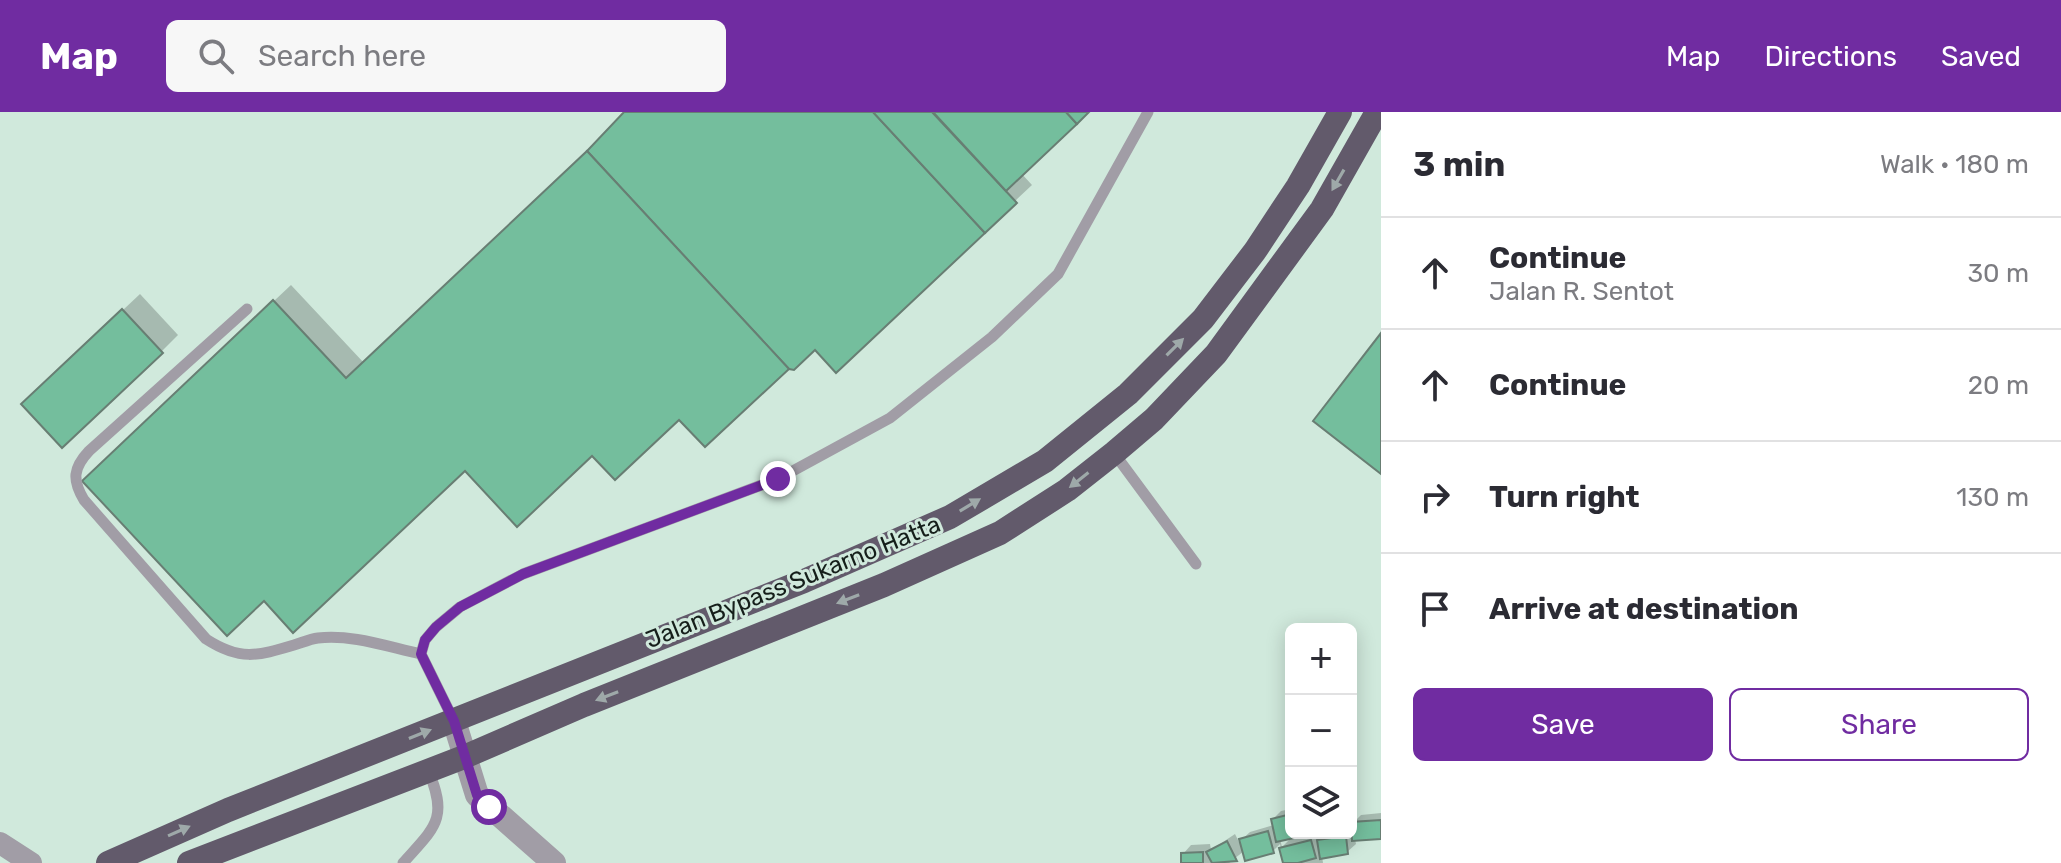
<!DOCTYPE html>
<html lang="en">
<head>
<meta charset="utf-8">
<style>
  :root { --surface:#fff; --page:#f7f7f7; --text:#2b2b33; --muted:#7c7c81; --line:#e1e1e2; --accent:#702ca1 }
  body { margin:0; font-family:Rubik,sans-serif; background:var(--page); color:var(--text) }
  .controls { position:absolute; right:24px; bottom:24px; display:grid; overflow:hidden; border-radius:12px; box-shadow:0 4px 20px #0003 }
  .controls button { width:72px; height:72px; display:grid; place-items:center; padding:0; border:0; border-bottom:2px solid var(--line); background:var(--surface); color:var(--text); font:40px sans-serif }
  .stop { position:absolute; width:24px; height:24px; margin:-18px; border:6px solid #702ca1; border-radius:50%; background:#fff }
  .stop.end { background:#702ca1; border-color:#fff; box-shadow:0 2px 8px #0008 }
  .list { margin:0; padding:0; list-style:none }
  h2 { display:flex; justify-content:space-between; align-items:center; height:104px; margin:0; padding:0 32px; font-size:34px }
  h2 small { font-size:26px; font-weight:400; color:var(--muted) }
  .list li { display:grid; grid-template-columns:52px 1fr auto; gap:24px; align-items:center; box-sizing:border-box; height:112px; padding:0 32px; border-top:2px solid var(--line) }
  .list b { display:block; font-size:30px; white-space:nowrap }
  .list p { margin:0; font-size:26px; white-space:nowrap; color:var(--muted) }
  .list em { font-size:26px; font-style:normal; color:var(--muted) }
  .actions { display:flex; gap:16px; padding:24px 32px }
  .actions a { flex:1; padding:18px 0; border:2px solid var(--accent); border-radius:12px; text-align:center; font-size:28px; color:var(--accent) }
  .actions .main { background:var(--accent); color:#fff }
  .icon { flex:none; width:44px; height:44px; fill:none; stroke:currentColor; stroke-width:2; stroke-linecap:round; stroke-linejoin:round }
  .map { position:relative; flex:none; width:1381px; height:751px; overflow:hidden }
  header { display:flex; align-items:center; gap:48px; box-sizing:border-box; height:112px; padding:0 40px; background:var(--accent); color:#fff }
  header strong { font-size:38px }
  nav { display:flex; gap:44px; margin-inline-start:auto; font-size:28px }
  .search { width:560px; height:72px; background:var(--page); display:flex; align-items:center; gap:20px; box-sizing:border-box; padding:0 28px; border-radius:12px; color:var(--muted); font-size:30px }
  main { display:flex }
  aside { flex:1; background:var(--surface) }
  .map>svg:first-child { display:block }
  .shadow { fill:#0003; fill-rule:evenodd }
  .building { fill:#74be9d; stroke:#687e73; stroke-width:2 }
  .lines { fill:none; stroke-linecap:round; stroke-linejoin:round }
  .service { stroke:#a19da6; stroke-width:11 }
  .minor { stroke:#a19da6; stroke-width:22 }
  .tertiary { stroke:#a19da6; stroke-width:24 }
  .trunk { stroke:#625a6b; stroke-width:24 }
  .oneway { fill:#9ea9a9 }
  .route { stroke:#702ca1; stroke-width:10 }
  .labels { text-anchor:middle; dominant-baseline:central; stroke-width:6; stroke-linejoin:round; paint-order:stroke }
  .street-label { font-size:24px; fill:#151e1a; stroke:#d0e9dc }
</style>
</head>
<body>
<header>
<strong>Map</strong>
<div class="search"><svg class="icon" aria-label="search" viewBox="0 0 24 24"><circle cx="10" cy="10" r="6"/><path d="M15 15l6 6"/></svg>Search here</div>
<nav><a>Map</a><a>Directions</a><a>Saved</a></nav>
</header>
<main>
<div class="map">
<svg width="1381" height="751" viewBox="0 0 1381 751">
  <rect width="100%" height="100%" fill="#d0e9dc"/>
  <g class="shadow">
    <polygon points="627,0 1086,0 1021,61 1032,73 836,258 815,236 788,254 593,341 465,356 264,486 101,352 291,173 364,251 598,31"/>
    <polygon points="140,182 178,223 161,240 40,276"/>
    <path d="M1291,697V721H1300L1294,727L1317,721H1319L1321,727L1327,721H1351L1353,711L1361,703L1381,701V725L1355,727L1356,732L1347,740L1322,744L1323,751H1284L1280,732L1273,739H1244L1229,751H1214L1211,745V751H1183V742L1191,733L1210,732L1211,738L1235,722L1239,730L1250,720L1274,713L1273,707L1281,699ZM1293,724L1282,735L1280,727Z"/>
  </g>
  <g class="building">
    <polygon points="624,0 873,0 985,121 836,261 815,238 794,258 789,257 587,39"/>
    <polygon points="873,0 932,0 1017,91 985,121"/>
    <polygon points="933,0 1066,0 1077,12 1006,79"/>
    <polygon points="1066,0 1089,0 1077,12"/>
    <polygon points="587,39 789,257 705,335 679,308 615,368 592,344 517,415 465,359 293,521 264,489 227,524 82,369 273,188 346,266"/>
    <polygon points="122,197 163,241 62,336 21,292"/>
    <polygon points="1381,221 1381,362 1313,309"/>
    <polygon points="1291,702 1291,721 1299,721 1299,725 1276,730 1271,707"/>
    <polygon points="1381,708 1381,727 1352,729 1351,710"/>
    <polygon points="1268,719 1274,741 1245,749 1239,727"/>
    <polygon points="1346,724 1348,742 1320,747 1317,728"/>
    <polygon points="1311,728 1316,746 1298,751 1283,751 1279,736"/>
    <polygon points="1227,729 1237,749 1212,751 1206,740"/>
    <polygon points="1203,740 1203,751 1181,751 1181,741"/>
  </g>
  <g class="lines">
    <g class="service">
      <path d="M247,197L89,339C73,356 72,368 84,388L206,527C240,549 257,544 294,533C301,531 310,527 318,526C352,522 388,535 421,542L454,609"/>
      <polyline points="1114,341 1196,452"/>
      <polyline points="421,542 425,528 436,515 460,495 523,462 778,367 890,306 992,225 1058,162 1148,0"/>
      <path d="M403,751C435,715 449,707 428,658"/>
    </g>
    <polyline class="minor" points="0,731 31,751"/>
    <polyline class="tertiary" points="454,609 477,683 554,751"/>
    <g class="trunk">
      <polyline points="108,751 228,698 804,469 950,405 1045,349 1128,282 1203,207 1255,139 1298,74 1340,0"/>
      <polyline points="189,751 464,645 584,593 884,473 1000,421 1067,378 1114,341 1154,307 1216,242 1322,97 1377,0"/>
    </g>
  </g>
  <defs><path id="oneway-solid" d="M-6-.8H1V-3.2L6.5 0L1 3.2V.8H-6Z" transform="scale(2)"/></defs>
  <g class="oneway">
    <use href="#oneway-solid" transform="translate(1338 68) rotate(120)"/>
    <use href="#oneway-solid" transform="translate(1175 235) rotate(-45)"/>
    <use href="#oneway-solid" transform="translate(1079 368) rotate(142)"/>
    <use href="#oneway-solid" transform="translate(970 393) rotate(-31)"/>
    <use href="#oneway-solid" transform="translate(848 487) rotate(159)"/>
    <use href="#oneway-solid" transform="translate(607 584) rotate(159)"/>
    <use href="#oneway-solid" transform="translate(420 622) rotate(-22)"/>
    <use href="#oneway-solid" transform="translate(179 719) rotate(-24)"/>
  </g>
  <g class="lines">
    <polyline class="route" points="489,695 477,683 454,609 421,542 425,528 436,515 460,495 523,462 778,367"/>
  </g>
  <g class="labels">
    <g class="street-label">
      <text transform="translate(793 470) rotate(-22)">Jalan Bypass Sukarno Hatta</text>
    </g>
  </g>
</svg>
<div class="controls">
<button>+</button>
<button>−</button>
<button><svg class="icon" aria-label="layers" viewBox="0 0 24 24"><path d="M12 4l9 5-9 5-9-5zM3 14l9 5 9-5"/></svg></button>
</div>
<div class="stop" style="left:489px;top:695px"></div>
<div class="stop end" style="left:778px;top:367px"></div>
</div>
<aside>
<h2>3 min<small>Walk · 180 m</small></h2>
<ul class="list">
<li><svg class="icon" aria-label="ahead" viewBox="0 0 24 24"><path d="M12 20V5M6 11l6-6 6 6"/></svg><div><b>Continue</b><p>Jalan R. Sentot</p></div><em>30 m</em></li>
<li><svg class="icon" aria-label="ahead" viewBox="0 0 24 24"><path d="M12 20V5M6 11l6-6 6 6"/></svg><div><b>Continue</b></div><em>20 m</em></li>
<li><svg class="icon" aria-label="right" viewBox="0 0 24 24"><path d="M7 20v-9h11M14 6l5 5-5 5"/></svg><div><b>Turn right</b></div><em>130 m</em></li>
<li><svg class="icon" aria-label="arrive" viewBox="0 0 24 24"><path d="M6 21V4h12l-3 4 3 4H6"/></svg><div><b>Arrive at destination</b></div></li>
</ul>
<div class="actions"><a class="main">Save</a><a>Share</a></div>
</aside>
</main>
</body>
</html>
